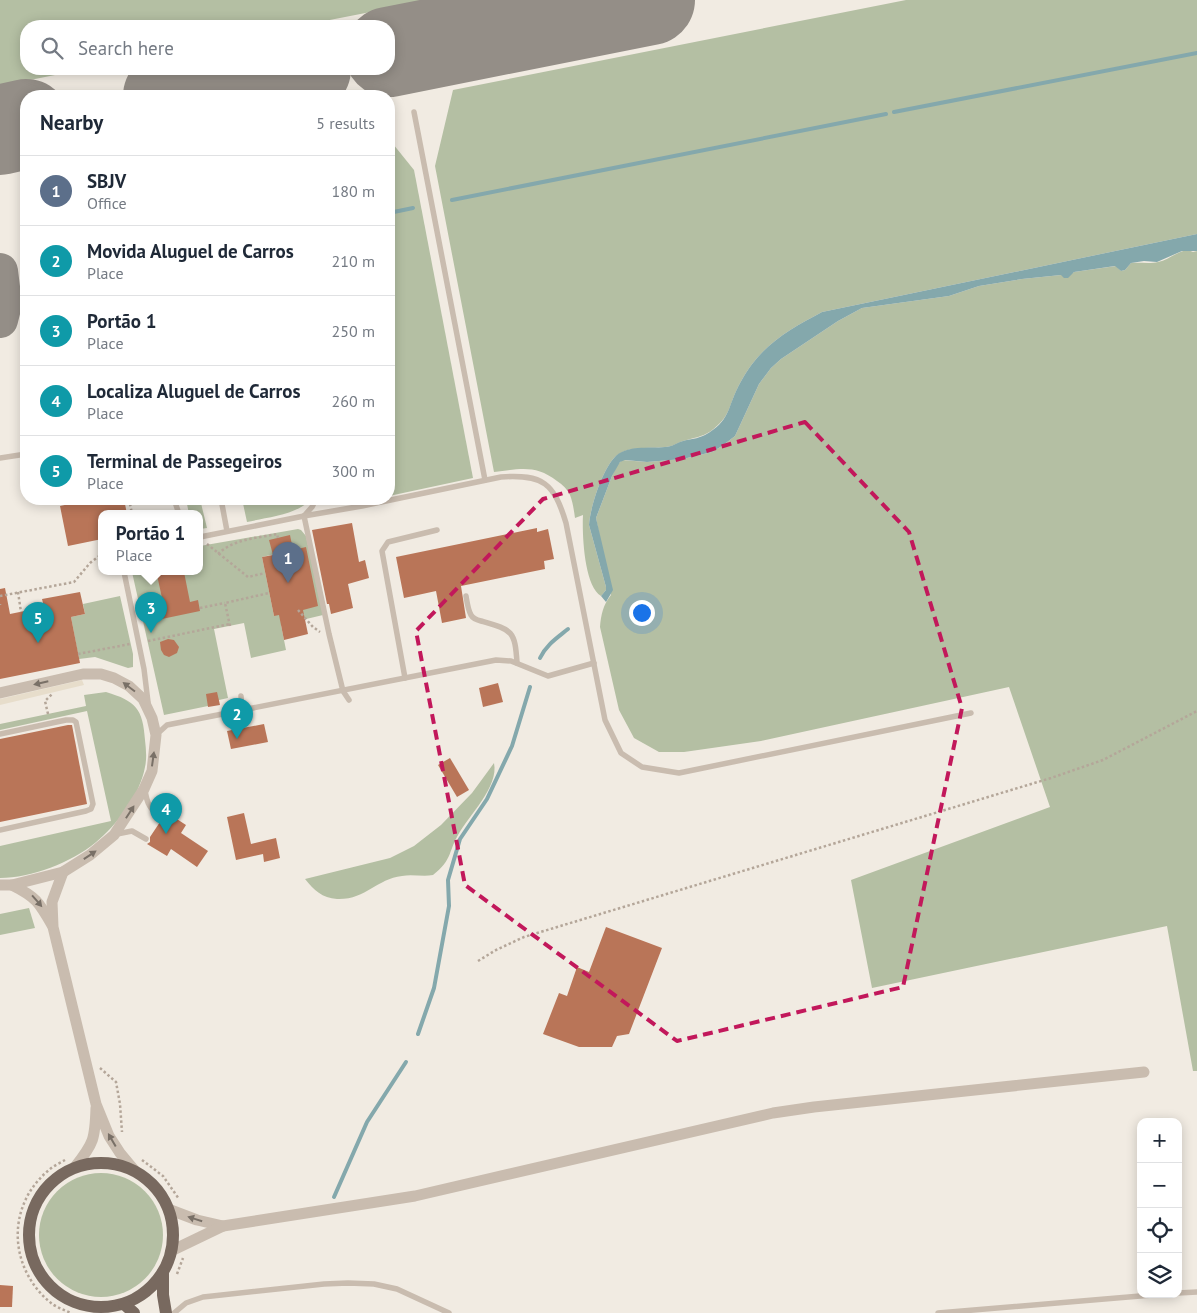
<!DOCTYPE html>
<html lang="en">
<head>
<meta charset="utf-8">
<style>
  :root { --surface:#fff; --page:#f6f6f7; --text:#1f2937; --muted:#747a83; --line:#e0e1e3; --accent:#ea580c }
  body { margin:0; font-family:"PT Sans",sans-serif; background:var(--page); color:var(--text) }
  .controls { position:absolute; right:15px; bottom:15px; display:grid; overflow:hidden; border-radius:10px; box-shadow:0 2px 12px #0003 }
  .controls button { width:45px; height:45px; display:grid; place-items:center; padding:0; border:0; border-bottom:1px solid var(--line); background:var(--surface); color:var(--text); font:25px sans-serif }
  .you { position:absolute; left:641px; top:612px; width:18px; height:18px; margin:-12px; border:4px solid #fff; border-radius:50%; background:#1a73e8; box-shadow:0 0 0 8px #1a73e833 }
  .badge { display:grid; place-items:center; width:32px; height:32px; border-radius:50%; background:var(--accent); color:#fff; font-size:16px; font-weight:700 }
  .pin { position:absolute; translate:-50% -41px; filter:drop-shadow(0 1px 2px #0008) }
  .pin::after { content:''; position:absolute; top:26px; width:18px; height:15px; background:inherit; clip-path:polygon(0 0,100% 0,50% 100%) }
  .popup { position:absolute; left:98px; top:510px; width:105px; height:65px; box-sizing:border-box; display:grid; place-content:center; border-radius:10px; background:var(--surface); filter:drop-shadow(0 1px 4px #0005); font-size:16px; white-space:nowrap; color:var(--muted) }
  .popup b { font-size:19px; color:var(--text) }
  .popup::after { content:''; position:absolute; left:50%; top:100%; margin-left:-10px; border:10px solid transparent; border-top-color:var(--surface) }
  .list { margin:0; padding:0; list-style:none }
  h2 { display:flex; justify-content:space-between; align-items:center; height:65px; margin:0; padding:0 20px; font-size:21px }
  h2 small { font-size:16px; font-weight:400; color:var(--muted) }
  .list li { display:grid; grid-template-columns:32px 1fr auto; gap:15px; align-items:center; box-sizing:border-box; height:70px; padding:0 20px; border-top:1px solid var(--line) }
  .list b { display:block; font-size:19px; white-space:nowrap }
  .list p { margin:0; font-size:16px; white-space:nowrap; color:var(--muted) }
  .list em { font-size:16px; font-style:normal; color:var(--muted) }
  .icon { flex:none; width:28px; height:28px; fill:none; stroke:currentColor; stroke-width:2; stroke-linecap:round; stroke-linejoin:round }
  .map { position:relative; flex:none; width:1197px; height:1313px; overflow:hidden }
  .search { position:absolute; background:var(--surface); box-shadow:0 2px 12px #0003; left:20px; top:20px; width:375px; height:55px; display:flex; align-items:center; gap:12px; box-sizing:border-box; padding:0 18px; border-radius:20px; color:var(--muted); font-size:19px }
  .panel { position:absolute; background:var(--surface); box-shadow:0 2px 12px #0003; left:20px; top:90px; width:375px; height:415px; border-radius:20px }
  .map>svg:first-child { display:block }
  .green { fill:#b4bfa3; fill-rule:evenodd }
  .plaza { fill:#e7ddcb }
  .water { fill:#84a8ac }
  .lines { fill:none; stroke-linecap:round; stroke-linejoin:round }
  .stream { stroke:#84a8ac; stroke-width:4 }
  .taxiway { stroke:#948e87; stroke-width:36 }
  .runway { stroke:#948e87; stroke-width:90 }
  .building { fill:#b97558 }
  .path { stroke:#b4a699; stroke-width:2.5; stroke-dasharray:2.5 2.5; stroke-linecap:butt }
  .service { stroke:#c9bcaf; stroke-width:5.5 }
  .minor { stroke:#c9bcaf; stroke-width:11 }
  .primary { stroke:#78695f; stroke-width:12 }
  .oneway { fill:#797067 }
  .marked { fill:none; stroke:#c2185b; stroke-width:4; stroke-dasharray:10 6; stroke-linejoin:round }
</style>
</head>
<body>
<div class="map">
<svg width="1197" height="1313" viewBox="0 0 1197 1313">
  <rect width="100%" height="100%" fill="#f1ebe2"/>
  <g class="green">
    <polygon points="0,0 432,0 299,26 26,26 26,69 85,69 0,86"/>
    <path d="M906,0H1197V234L822,312C798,325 775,337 757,358C750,366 743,377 738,387C728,407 731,416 711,431C702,437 693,438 683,441C677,443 672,447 665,447C649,449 626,445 614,458C602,471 590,508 589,525L606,587V590L601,596C584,586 582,533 583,515L575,518C574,511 573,503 570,495C567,489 563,485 557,481C535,464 520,469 494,472L435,166L453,90Z"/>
    <polygon points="389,139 414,170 473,478 389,496"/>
    <polygon points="26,206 26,263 22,235"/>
    <path d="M1188,250L1193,252L1197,251V1071H1193L1167,926L872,988L851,880L1050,807L1009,687L761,741L684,752H659L634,738L619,710L600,627C601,615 603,605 611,595L596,518L612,476L617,465L622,460L647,462L683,459L712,452L722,446L735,436L759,384L771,368L781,359L838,321L862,308L949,296L979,286L1022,279L1071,274L1074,272L1116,266L1121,271L1125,270L1131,263C1139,262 1150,264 1158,262C1169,260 1177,251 1188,250Z"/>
    <polygon points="186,499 200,499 207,528 200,529 200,514 189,514"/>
    <path d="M242,499H310C301,514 264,518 247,522Z"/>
    <path d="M298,529L301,530L306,536L323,615L281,625L286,650L251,658L244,623L214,629L228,698L219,700L208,706L164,715L132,572H200V546ZM302,548L274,616L262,557Z"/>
    <polygon points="120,596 133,654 133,667 128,668 95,657 79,659 71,617 85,614 83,604"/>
    <path d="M106,692C136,701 143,709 145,740C146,749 147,758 145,767C140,795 117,825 95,843C72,862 31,878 0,878V846L111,821L87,711L0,730V724L86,706L84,695Z"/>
    <path d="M494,763C499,787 469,815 458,835C448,853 452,860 433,875C423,877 412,874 402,876C376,879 366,900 337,899C322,898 314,890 305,879L390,858L414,846L441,825L472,793Z"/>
    <polygon points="29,908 35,928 0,935 0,914"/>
    <circle cx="101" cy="1235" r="62"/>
  </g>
  <polygon class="plaza" points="82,680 84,685 0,705 0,699"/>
  <path class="water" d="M1197,234V251H1182L1157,262L1144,261L1131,263L1125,270L1121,271L1115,266L1074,272L1068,278H1064L1061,275L1022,279L979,286L949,296L862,308L838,321L781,359L771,368L759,384L735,436L722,446L712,452L683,459L647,462L625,460L620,462L612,476L596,518L613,590L606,602L601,596L606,590V587L589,525C590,508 602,471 614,458C626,444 648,449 665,447C672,447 676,443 683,441C690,439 697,439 705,435C730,421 727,409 738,387C743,377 750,366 757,358C775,337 798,325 822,312Z"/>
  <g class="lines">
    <g class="stream">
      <polyline points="894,112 1197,53"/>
      <polyline points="452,200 886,114"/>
      <polyline points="389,213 413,208"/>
      <path d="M540,658C546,645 557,638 568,629"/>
      <polyline points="418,1034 434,988 449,906 448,880 460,839 487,799 512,746 530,687"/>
      <polyline points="334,1197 367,1122 406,1062"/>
    </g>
    <g class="taxiway">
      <polyline points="0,137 12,127"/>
      <polyline points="0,271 4,304 0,320"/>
    </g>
    <g class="runway">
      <polyline points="389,52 650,0"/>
      <polyline points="168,96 306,69"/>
      <polyline points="0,130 26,124"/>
    </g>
  </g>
  <g class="building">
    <polygon points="93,499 124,499 127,514 102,514 102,539 68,546 60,506"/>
    <polygon points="352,523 359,562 365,560 369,578 348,584 353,608 331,614 329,604 327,604 312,530"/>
    <polygon points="537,528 537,532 548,529 554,559 544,561 545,569 461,586 466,618 442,623 436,591 404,598 396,557"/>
    <polygon points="290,535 293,550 306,547 318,606 303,610 308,634 284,640 279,615 274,616 262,557 273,555 269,540"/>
    <polygon points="172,572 184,572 190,602 198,600 200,611 157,620 155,609 164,607 157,575"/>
    <polygon points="5,588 10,614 44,607 42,599 80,592 85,614 71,617 80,663 0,679 0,589"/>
    <polygon points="168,639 174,640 179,647 177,653 169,657 164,655 161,650 160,642"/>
    <polygon points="498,683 503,702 483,707 479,688"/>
    <polygon points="217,692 220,705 208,707 206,694"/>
    <polygon points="264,724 268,742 231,749 227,731"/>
    <polygon points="68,725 72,725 87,804 0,822 0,739"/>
    <polygon points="450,758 469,790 457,797 438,765"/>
    <polygon points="166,812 186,825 181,833 208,851 197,867 171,849 167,856 147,844 150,842 150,837 160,822 164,820"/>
    <polygon points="244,813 251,844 276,838 280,858 264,862 263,854 236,860 227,817"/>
    <polygon points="606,927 662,948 629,1034 617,1036 612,1047 579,1047 543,1034 559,993 567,996 577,967 589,972"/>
    <polygon points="0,1285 13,1286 12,1307 0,1307"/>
  </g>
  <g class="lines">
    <g class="path">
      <polyline points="129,499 132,514"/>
      <polyline points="207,544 248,577 265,573"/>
      <path d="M218,554C233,539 258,538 277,534L278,538"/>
      <polyline points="18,592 21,612"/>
      <polyline points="0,596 74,582 90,563 102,554"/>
      <polyline points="0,604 0,605"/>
      <polyline points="200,608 225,603"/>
      <polyline points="298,610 313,627 320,632"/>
      <polyline points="230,626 225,603 269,593"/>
      <polyline points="148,641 230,624"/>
      <polyline points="78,654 130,644"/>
      <polyline points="48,714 45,701 53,693"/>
      <polyline points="478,961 496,950 524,937 1051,778 1103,760 1197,711"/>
      <polyline points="100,1068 116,1082 120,1104 122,1132"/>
      <path d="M65,1160C60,1163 53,1166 49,1170C6,1205 8,1268 51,1303C56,1307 64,1310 71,1313"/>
      <polyline points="142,1160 163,1176 179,1199"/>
      <polyline points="177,1274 183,1258"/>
    </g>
    <g class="service">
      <polyline points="414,112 485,480"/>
      <polyline points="0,458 26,454"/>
      <polyline points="174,499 179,514"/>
      <polyline points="221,499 227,531"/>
      <polyline points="304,516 329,634 343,691 349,700"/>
      <polyline points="304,516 312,507 316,499"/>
      <path d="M200,537L304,516L362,506L501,477C543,474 554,483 566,523L605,720L621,753L642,767L679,773L971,713"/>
      <polyline points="124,572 144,669 148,702"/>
      <path d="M466,596C467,602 468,610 471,615C473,619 477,620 481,621C512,630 515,630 517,663"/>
      <polyline points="405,678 382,551 388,542 437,530"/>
      <polyline points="241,696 242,710"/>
      <polyline points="0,734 66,720 73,720 76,722 93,804 91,809 86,811 0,830"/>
      <polyline points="156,735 167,725 496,660 511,661 548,676 594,663"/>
      <path d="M145,790C147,804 150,809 160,817"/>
      <polyline points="117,834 132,831 146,839"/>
      <polyline points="1178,1293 1197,1292"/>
      <polyline points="174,1313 186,1303 203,1297 324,1284 348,1283 374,1284 397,1289 449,1313"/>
      <polyline points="938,1313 1164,1294"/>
    </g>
    <g class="minor">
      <polyline points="0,693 83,674 101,674 114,678 129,686 143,699 152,718 156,735 152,771 144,789 114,835 90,855 63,872 12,885 0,885"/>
      <polyline points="63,872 52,902 53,927 96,1104 109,1136 120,1153 135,1171"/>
      <path d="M12,885C36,897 39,902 52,925"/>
      <path d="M75,1167C94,1143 95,1139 96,1108"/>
      <polyline points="168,1209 197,1220 223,1226"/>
      <polyline points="171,1251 223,1226 415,1196 773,1113 814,1107 1144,1072"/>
    </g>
    <g class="primary">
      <circle cx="101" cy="1235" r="72"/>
      <polyline points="163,1273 163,1295 166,1313"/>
      <polyline points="124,1304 134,1313"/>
    </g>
  </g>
  <defs><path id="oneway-solid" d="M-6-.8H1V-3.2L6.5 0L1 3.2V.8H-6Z" transform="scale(1.25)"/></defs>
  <g class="oneway">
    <use href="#oneway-solid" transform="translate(41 683) rotate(167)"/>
    <use href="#oneway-solid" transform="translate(129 687) rotate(-143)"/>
    <use href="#oneway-solid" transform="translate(153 759) rotate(-82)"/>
    <use href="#oneway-solid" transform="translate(130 812) rotate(-57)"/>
    <use href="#oneway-solid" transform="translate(90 855) rotate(-34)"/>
    <use href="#oneway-solid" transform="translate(37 901) rotate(49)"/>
    <use href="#oneway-solid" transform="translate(112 1140) rotate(-120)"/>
    <use href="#oneway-solid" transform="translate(195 1219) rotate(-163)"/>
  </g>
  <path class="marked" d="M805,422L909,532L962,708L903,987L677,1041L465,885L416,631L543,499Z"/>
</svg>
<div class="controls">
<button>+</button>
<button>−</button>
<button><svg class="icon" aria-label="locate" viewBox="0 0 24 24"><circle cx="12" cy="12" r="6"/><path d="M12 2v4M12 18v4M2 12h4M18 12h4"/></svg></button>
<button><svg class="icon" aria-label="layers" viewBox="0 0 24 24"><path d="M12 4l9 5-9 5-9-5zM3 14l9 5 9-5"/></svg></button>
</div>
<div class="you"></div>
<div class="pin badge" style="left:288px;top:583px;background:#5c6f8a">1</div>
<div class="pin badge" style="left:237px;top:739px;background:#0f9aa8">2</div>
<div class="pin badge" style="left:151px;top:633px;background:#0f9aa8">3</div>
<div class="popup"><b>Portão 1</b>Place</div>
<div class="pin badge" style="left:166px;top:834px;background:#0f9aa8">4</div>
<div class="pin badge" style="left:38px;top:643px;background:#0f9aa8">5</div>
<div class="search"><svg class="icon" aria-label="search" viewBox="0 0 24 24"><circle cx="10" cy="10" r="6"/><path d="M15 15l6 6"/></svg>Search here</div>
<section class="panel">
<h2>Nearby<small>5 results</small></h2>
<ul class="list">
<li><span class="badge" style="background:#5c6f8a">1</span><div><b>SBJV</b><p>Office</p></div><em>180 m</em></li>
<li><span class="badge" style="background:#0f9aa8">2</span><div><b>Movida Aluguel de Carros</b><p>Place</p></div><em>210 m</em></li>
<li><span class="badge" style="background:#0f9aa8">3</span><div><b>Portão 1</b><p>Place</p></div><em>250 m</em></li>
<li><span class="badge" style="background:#0f9aa8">4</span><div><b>Localiza Aluguel de Carros</b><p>Place</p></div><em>260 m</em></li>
<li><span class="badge" style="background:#0f9aa8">5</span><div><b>Terminal de Passegeiros</b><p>Place</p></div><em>300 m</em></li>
</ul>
</section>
</div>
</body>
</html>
